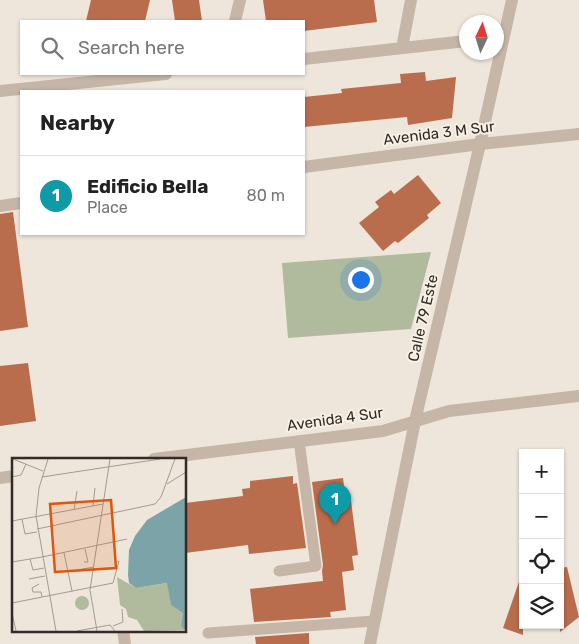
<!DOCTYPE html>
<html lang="en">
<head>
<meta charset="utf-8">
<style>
  :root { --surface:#fff; --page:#f6f6f6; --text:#222; --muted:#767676; --line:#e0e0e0; --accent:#21494f }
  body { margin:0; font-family:Rubik,sans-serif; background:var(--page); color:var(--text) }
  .controls { position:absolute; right:15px; bottom:15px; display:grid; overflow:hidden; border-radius:0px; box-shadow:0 1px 4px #0004 }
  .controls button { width:45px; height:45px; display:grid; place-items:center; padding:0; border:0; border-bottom:1px solid var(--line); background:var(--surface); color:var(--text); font:25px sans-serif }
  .compass { position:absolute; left:459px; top:15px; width:45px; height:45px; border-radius:50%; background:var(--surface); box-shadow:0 1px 4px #0004; rotate:4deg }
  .you { position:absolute; left:360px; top:279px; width:18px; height:18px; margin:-12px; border:4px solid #fff; border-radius:50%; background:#1a73e8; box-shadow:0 0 0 8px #1a73e833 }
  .badge { display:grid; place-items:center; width:32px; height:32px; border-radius:50%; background:var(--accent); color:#fff; font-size:16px; font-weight:700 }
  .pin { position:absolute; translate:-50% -41px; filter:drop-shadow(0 1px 2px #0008) }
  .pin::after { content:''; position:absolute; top:26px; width:18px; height:15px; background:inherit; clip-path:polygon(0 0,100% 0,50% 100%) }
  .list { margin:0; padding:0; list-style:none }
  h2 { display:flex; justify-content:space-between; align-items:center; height:65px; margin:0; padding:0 20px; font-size:21px }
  h2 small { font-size:16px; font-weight:400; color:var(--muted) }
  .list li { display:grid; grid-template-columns:32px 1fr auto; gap:15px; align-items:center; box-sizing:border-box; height:80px; padding:0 20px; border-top:1px solid var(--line) }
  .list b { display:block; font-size:19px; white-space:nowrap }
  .list p { margin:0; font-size:16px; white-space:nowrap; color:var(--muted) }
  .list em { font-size:16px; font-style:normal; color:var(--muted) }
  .icon { flex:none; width:28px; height:28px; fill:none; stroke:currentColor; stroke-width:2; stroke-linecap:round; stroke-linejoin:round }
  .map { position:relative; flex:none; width:579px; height:644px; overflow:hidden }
  .search { position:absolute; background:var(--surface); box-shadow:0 1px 4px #0004; left:20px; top:20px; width:285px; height:55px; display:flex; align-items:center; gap:12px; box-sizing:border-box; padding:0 18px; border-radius:0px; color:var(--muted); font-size:19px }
  .panel { position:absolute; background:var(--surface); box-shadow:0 1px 4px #0004; left:20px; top:90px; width:285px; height:145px; border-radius:0px }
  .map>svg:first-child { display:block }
  .green { fill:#afbb9c }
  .building { fill:#b96d4d }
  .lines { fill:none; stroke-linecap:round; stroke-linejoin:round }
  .service { stroke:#c5b6a7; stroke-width:11 }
  .minor { stroke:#c5b6a7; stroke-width:12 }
  .labels { text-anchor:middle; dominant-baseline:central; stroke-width:4; stroke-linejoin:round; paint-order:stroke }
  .street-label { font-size:15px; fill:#322b27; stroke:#f7f0e5 }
  .inset-road { fill:none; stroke:#a39b92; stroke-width:1 }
  .view { fill:#df570d; fill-opacity:0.15; stroke:#df570d; stroke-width:2.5 }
  .inset-edge { fill:none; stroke:#322b27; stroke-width:2.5 }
</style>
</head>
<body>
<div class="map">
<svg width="579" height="644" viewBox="0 0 579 644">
  <rect width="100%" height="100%" fill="#eee6da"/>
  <polygon class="green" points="431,252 411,329 288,338 282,263"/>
  <g class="building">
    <polygon points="91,0 150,0 145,21 86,21"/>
    <polygon points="172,0 199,0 202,21 175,21"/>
    <polygon points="263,0 374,0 377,22 304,31 304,21 266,21"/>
    <polygon points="425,72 426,81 456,77 452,118 408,125 407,117 304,127 304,97 342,93 341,89 401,83 400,74"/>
    <polygon points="418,175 441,203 427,215 429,218 398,243 395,241 383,251 359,223 379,207 375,202 391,190 394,194"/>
    <polygon points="13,212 28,327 0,331 0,214"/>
    <polygon points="28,363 36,421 0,426 0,366"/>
    <polygon points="293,476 293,484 297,483 306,548 249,554 248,545 185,553 185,503 243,496 242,489 250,488 250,481"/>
    <polygon points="343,478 345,494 350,493 358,555 352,556 354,570 342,572 346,610 330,612 331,617 254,622 250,589 323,581 322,571 323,565 312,482"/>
    <polygon points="567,567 579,617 560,632 560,568"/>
    <polygon points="520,579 523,579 523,635 503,628"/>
    <polygon points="309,633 309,644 256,644 255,637"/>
  </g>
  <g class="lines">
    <g class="service">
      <polyline points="279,571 316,566 299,441"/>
      <polyline points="208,633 374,621"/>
    </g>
    <g class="minor">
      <polyline points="235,21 240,0"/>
      <polyline points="402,48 411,0"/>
      <polyline points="304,59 466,41"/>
      <polyline points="0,91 166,74"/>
      <polyline points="304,167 480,144 579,134"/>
      <polyline points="0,206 21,203"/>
      <polyline points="154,459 383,431 449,411 579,396"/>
      <polyline points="0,478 14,476"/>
      <polyline points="123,630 125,644"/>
      <polyline points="370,644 415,421 480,144 512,0"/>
    </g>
  </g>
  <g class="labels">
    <g class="street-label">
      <text transform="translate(439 133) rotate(-7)">Avenida 3 M Sur</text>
      <text transform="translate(423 318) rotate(-77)">Calle 79 Este</text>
      <text transform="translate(335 419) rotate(-8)">Avenida 4 Sur</text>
    </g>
  </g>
  <g transform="translate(12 458)">
    <rect width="174" height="174" fill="#eee6da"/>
    <path d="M105,119L124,130L156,125L159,147L172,155L169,168L172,172L132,173L125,162L116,159L114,151L108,147ZM63 145a7 7 0 1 1 14 0a7 7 0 1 1-14 0Z" fill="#afbb9c"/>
    <path d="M174,39V171L172,172L169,168L171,155L159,147L155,125L124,130L117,125L116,117L117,92L123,78L135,62Z" fill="#7ca4a8"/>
    <path class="inset-road" d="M1,1L31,13M36,1L27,30L24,58L44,173M0,19L9,17L14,6M30,19L148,1M155,26L174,14M81,48L83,30M62,52L65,33M10,61L13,76L25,74M0,63L91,46M25,71L143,46L149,39L163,1M52,95L60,133M30,99L115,81M18,101L21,112L32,110M0,104L30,99M72,104H76L73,91M65,112L82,109M17,121L33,118M27,126L20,130L21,134H29L30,139M0,145L101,125L107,103M0,155L4,173M101,168L111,164L110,151M65,173L98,167L103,173M85,173L78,132L98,1"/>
    <path class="view" d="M99,42L104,110L43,114L38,46Z"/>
    <rect width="174" height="174" class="inset-edge"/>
  </g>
</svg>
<div class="controls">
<button>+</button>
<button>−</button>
<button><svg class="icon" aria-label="locate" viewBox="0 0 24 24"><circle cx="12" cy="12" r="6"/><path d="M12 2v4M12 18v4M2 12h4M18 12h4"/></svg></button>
<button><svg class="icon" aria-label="layers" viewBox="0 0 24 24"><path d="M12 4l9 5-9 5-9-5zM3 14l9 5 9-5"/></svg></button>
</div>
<svg class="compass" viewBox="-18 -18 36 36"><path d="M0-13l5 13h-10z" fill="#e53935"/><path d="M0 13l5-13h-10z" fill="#767676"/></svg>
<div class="you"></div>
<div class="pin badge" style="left:335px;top:524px;background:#0f9aa8">1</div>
<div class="search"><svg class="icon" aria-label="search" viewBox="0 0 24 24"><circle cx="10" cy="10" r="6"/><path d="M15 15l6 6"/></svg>Search here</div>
<section class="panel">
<h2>Nearby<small></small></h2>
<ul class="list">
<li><span class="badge" style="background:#0f9aa8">1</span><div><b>Edificio Bella</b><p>Place</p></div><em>80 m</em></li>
</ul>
</section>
</div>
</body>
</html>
